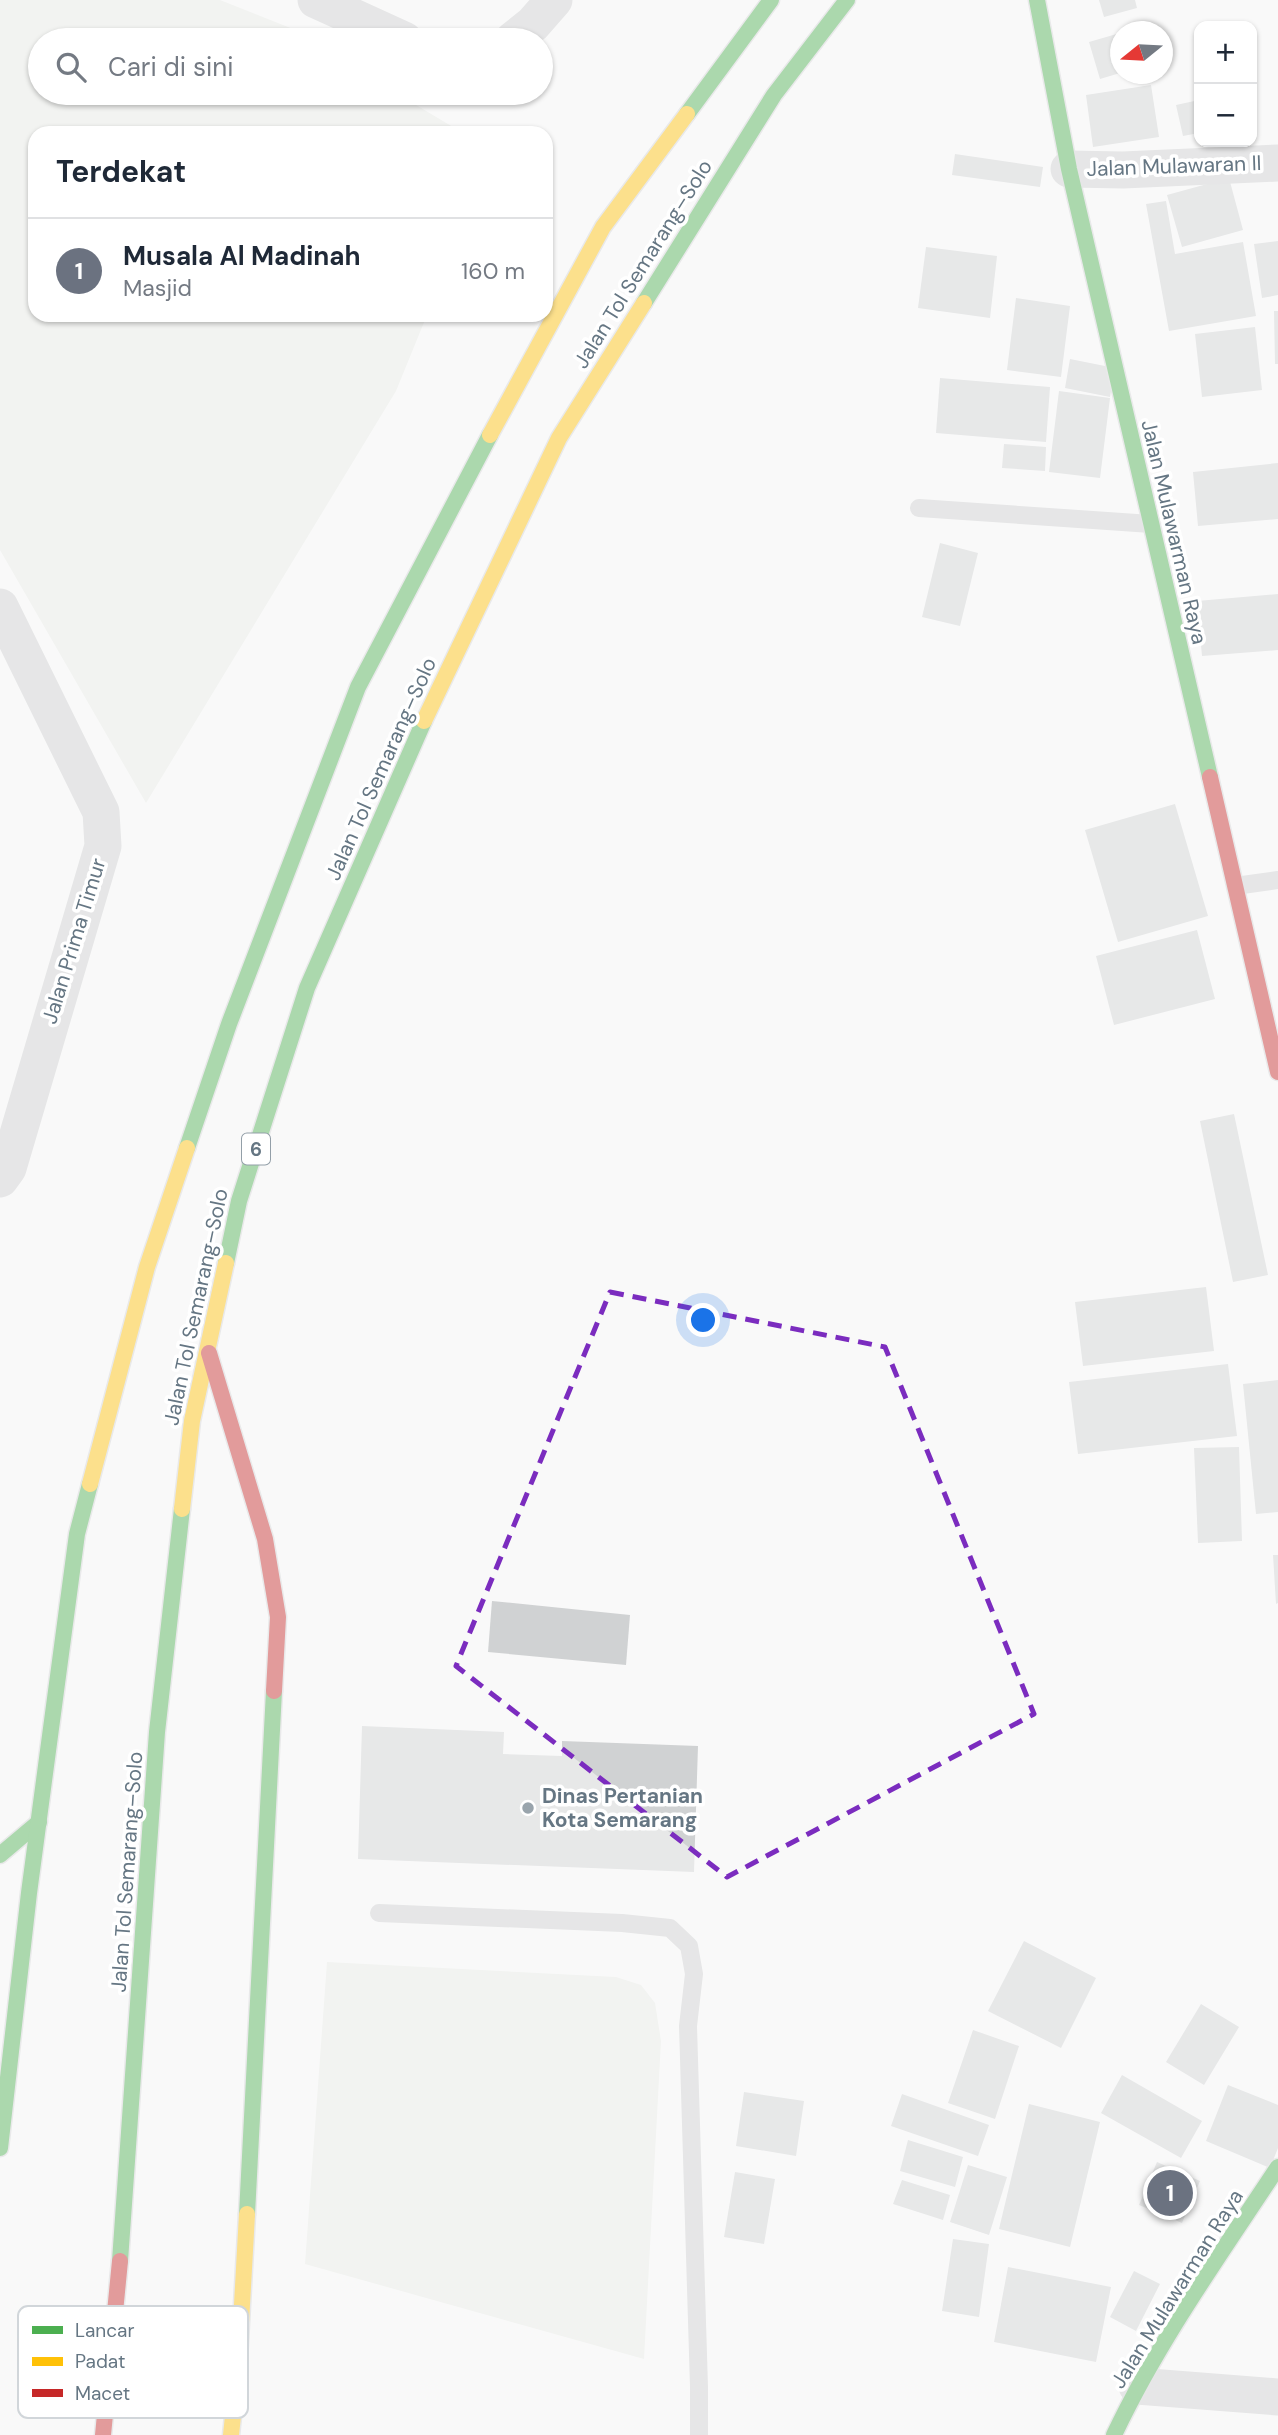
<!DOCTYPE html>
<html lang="id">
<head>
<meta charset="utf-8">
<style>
  :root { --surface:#fff; --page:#f6f6f7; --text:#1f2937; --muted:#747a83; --line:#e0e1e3; --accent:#d93025 }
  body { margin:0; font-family:"DM Sans",sans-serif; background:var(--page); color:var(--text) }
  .controls { position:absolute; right:21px; top:21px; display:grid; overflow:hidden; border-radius:14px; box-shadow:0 2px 5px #0004 }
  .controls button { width:63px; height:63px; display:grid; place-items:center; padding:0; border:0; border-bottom:2px solid var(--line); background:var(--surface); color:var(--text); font:35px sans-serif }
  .compass { position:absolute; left:1110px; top:21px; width:63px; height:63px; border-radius:50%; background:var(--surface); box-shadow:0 2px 5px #0004; rotate:252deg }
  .you { position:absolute; left:704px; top:1321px; width:24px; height:24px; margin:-18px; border:5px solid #fff; border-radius:50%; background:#1a73e8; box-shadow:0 0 0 10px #1a73e833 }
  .badge { display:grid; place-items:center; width:46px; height:46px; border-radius:50%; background:var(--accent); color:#fff; font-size:23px; font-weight:700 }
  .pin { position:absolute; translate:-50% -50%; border:4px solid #fff; box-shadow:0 2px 7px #0006 }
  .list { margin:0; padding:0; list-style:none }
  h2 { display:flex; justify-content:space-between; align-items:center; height:91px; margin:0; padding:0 28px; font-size:30px }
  h2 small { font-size:23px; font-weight:400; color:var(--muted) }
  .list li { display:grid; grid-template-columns:46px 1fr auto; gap:21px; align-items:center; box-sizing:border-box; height:105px; padding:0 28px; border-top:2px solid var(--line) }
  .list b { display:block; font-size:26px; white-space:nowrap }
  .list p { margin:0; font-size:23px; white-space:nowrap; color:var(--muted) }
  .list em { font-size:23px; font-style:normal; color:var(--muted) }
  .icon { flex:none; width:38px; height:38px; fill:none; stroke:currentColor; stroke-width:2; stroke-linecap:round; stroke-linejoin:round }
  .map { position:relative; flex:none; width:1278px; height:2435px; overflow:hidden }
  .search { position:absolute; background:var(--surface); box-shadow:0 2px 5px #0004; left:28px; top:28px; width:525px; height:77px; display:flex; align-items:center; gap:18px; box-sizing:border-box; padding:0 24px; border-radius:38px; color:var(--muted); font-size:26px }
  .panel { position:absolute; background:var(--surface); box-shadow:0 2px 5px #0004; left:28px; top:126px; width:525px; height:196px; border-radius:21px }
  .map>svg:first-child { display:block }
  .green { fill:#e8ebe6 }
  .building { fill:#d0d2d3 }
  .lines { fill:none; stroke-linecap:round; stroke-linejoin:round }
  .fast-casing { stroke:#d5d6d7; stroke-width:19 }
  .slow-casing { stroke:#d5d6d7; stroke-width:19 }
  .jam-casing { stroke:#d5d6d7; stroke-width:19 }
  .lane { stroke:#cecfd0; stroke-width:18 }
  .street { stroke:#cecfd0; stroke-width:37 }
  .fast { stroke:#4caf50; stroke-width:16 }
  .slow { stroke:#ffc107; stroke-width:16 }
  .jam { stroke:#c62828; stroke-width:16 }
  .marked { fill:none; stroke:#7b2cbf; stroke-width:5; stroke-dasharray:14 9; stroke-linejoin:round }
  .poi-dot { fill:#99a4ac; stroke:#fff; stroke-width:2.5 }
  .labels { text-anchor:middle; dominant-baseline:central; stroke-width:7; stroke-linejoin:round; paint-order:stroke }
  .shield { fill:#fff; stroke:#939fa8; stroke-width:2 }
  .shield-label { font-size:19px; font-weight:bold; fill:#657683 }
  .street-label { font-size:21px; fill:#657683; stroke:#fff }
  .poi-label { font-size:21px; font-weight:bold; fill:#657683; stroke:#fff; text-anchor:start }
  .key { fill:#fff; stroke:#d1d6da; stroke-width:2 }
  .key-label { font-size:19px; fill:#657683 }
</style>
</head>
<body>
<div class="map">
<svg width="1278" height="2435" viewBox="0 0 1278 2435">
  <rect width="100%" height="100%" fill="#f9f9f9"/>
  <g class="green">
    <polygon points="0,0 220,0 298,31 313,40 40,40 40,93 396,93 463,133 35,133 35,315 427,315 396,391 146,803 0,550"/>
    <polygon points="327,1962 616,1977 641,1985 655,2003 661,2041 644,2359 305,2264"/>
  </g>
  <g class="building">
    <polygon points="1099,0 1135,0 1137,8 1104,17"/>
    <polygon points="1145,25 1147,32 1126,32 1126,31"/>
    <polygon points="1120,33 1120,73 1100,79 1089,42"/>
    <polygon points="1151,85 1159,137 1093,147 1086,95"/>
    <polygon points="1199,100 1199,133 1183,136 1176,105"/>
    <polygon points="955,154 1043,167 1040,187 952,175"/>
    <polygon points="1229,178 1243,230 1182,247 1167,195"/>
    <polygon points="1166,201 1175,254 1243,242 1256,316 1169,331 1146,204"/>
    <polygon points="1278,241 1278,295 1262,298 1254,244"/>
    <polygon points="926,247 997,256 990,318 918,308"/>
    <polygon points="1016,298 1070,306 1061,377 1007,370"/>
    <polygon points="1274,311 1278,311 1278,364 1275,364"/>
    <polygon points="1255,327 1262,390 1202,397 1195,334"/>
    <polygon points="1070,359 1115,368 1110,397 1065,388"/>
    <polygon points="940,378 1050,387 1046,442 936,433"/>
    <polygon points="1059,391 1110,398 1100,478 1049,472"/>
    <polygon points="1004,444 1046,447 1045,471 1002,468"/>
    <polygon points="1278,463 1278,519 1198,526 1193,472"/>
    <polygon points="940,543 978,553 960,626 922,617"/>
    <polygon points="1278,594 1278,650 1202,656 1197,601"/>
    <polygon points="1175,804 1208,916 1118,942 1085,830"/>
    <polygon points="1197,930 1215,999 1114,1025 1096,956"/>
    <polygon points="1234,1114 1268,1275 1233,1282 1200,1121"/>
    <polygon points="1206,1287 1214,1351 1083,1366 1075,1302"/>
    <polygon points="1228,1364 1237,1436 1078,1454 1069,1382"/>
    <polygon points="1278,1380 1278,1512 1256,1514 1243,1384"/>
    <polygon points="1239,1447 1242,1541 1198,1543 1194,1448"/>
    <polygon points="1273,1555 1278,1555 1278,1603 1276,1604"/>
    <polygon points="492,1601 630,1615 626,1665 488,1652"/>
    <polygon points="362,1726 504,1732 503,1754 562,1756 562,1741 698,1746 694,1872 358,1859"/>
    <polygon points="1024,1941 1096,1978 1061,2048 988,2011"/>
    <polygon points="1201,2004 1239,2027 1204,2085 1166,2062"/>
    <polygon points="973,2030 1019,2046 995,2119 948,2103"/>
    <polygon points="1122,2075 1202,2121 1181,2158 1101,2113"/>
    <polygon points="1228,2085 1278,2105 1278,2148 1270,2168 1206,2141"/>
    <polygon points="744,2092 804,2101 796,2156 736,2146"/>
    <polygon points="902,2094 989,2125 978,2156 891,2126"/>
    <polygon points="1029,2104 1100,2122 1070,2247 999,2229"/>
    <polygon points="908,2140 963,2157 955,2187 900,2171"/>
    <polygon points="1157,2162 1200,2181 1182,2223 1139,2205"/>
    <polygon points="968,2165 1007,2177 989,2235 950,2222"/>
    <polygon points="735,2172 775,2179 764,2244 724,2237"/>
    <polygon points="902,2180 950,2195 943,2220 893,2204"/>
    <polygon points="953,2239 989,2244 979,2317 942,2311"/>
    <polygon points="1008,2267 1111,2287 1096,2362 994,2342"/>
    <polygon points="1134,2271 1160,2284 1136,2331 1110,2317"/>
  </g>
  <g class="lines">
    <defs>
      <g id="fast">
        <polyline points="1037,0 1069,169 1210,777"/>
        <polyline points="687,114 771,0"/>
        <polyline points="644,303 774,95 847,0"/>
        <polyline points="187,1148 229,1024 358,687 490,435"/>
        <polyline points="226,1263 239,1201 307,988 424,721"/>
        <polyline points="0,1855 39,1822"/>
        <polyline points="0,2148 29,1893 77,1534 90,1484"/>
        <polyline points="247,2214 274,1691"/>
        <polyline points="120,2261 157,1732 182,1509"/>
        <path d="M1114,2435C1159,2340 1220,2255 1278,2167"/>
      </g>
      <g id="slow">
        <polyline points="490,435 603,227 687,114"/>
        <polyline points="424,721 559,438 644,303"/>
        <polyline points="90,1484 147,1267 187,1148"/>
        <polyline points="182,1509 192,1421 226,1263"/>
        <polyline points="231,2435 239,2359 247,2214"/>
      </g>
      <g id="jam">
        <polyline points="1210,777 1278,1072"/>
        <polyline points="209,1353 265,1539 278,1617 274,1691"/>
        <polyline points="103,2435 120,2261"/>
      </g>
    </defs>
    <use href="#fast" class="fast-casing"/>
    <use href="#slow" class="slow-casing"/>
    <use href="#jam" class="jam-casing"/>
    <g class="lane">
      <polyline points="919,508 1151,524"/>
      <polyline points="1235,886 1278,880"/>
      <polyline points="379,1913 622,1923 670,1928 689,1946 694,1974 688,2026 699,2387 699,2435"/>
    </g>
    <g class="street">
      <polyline points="316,0 404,40"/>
      <polyline points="513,40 533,24 554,0"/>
      <polyline points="1069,169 1123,170 1278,163"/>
      <polyline points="0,607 101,812 103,846 8,1168 0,1179"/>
      <polyline points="1137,2386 1278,2397"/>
    </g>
    <use href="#fast" class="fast"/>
    <use href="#slow" class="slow"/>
    <use href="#jam" class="jam"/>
  </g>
  <path d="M0 0H1278V2435H0ZM610,1292L885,1347L1034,1714L727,1877L456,1666Z" fill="#f9f9f9" fill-opacity=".55" fill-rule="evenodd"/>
  <path class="marked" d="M610,1292L885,1347L1034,1714L727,1877L456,1666Z"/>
  <circle class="poi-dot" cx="528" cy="1808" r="7"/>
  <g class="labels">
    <rect class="shield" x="242" y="1133.5" width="28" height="31" rx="5"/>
    <g class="shield-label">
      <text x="256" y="1149">6</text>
    </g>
    <g class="street-label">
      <text transform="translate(1174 166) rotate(-2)">Jalan Mulawaran II</text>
      <text transform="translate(643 264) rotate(-58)">Jalan Tol Semarang–Solo</text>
      <text transform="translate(1174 532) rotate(77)">Jalan Mulawarman Raya</text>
      <text transform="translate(381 769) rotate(-66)">Jalan Tol Semarang–Solo</text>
      <text transform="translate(74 941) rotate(-73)">Jalan Prima Timur</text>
      <text transform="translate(196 1307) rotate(-78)">Jalan Tol Semarang–Solo</text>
      <text transform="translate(127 1872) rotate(-86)">Jalan Tol Semarang–Solo</text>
      <text transform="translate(1177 2289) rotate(-58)">Jalan Mulawarman Raya</text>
    </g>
    <g class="poi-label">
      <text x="542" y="1796">Dinas Pertanian<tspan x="542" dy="24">Kota Semarang</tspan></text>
    </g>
  </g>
  <rect x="18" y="2306" width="230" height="112" rx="10" class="key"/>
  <rect x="32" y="2326" width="31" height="8" fill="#4caf50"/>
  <rect x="32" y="2357" width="31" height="9" fill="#ffc107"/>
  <rect x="32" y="2389" width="31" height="8" fill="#c62828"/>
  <g class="key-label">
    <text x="75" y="2337">Lancar</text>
    <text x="75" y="2368">Padat</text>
    <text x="75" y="2400">Macet</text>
  </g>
</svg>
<div class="controls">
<button>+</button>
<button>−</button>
</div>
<svg class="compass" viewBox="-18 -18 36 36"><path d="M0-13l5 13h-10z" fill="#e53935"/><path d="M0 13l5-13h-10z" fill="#747a83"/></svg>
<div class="you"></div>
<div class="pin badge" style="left:1170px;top:2193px;background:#6b7280">1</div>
<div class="search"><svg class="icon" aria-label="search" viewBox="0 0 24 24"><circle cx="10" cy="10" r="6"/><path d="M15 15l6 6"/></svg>Cari di sini</div>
<section class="panel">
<h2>Terdekat<small></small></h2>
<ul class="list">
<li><span class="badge" style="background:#6b7280">1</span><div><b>Musala Al Madinah</b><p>Masjid</p></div><em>160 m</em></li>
</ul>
</section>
</div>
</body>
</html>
